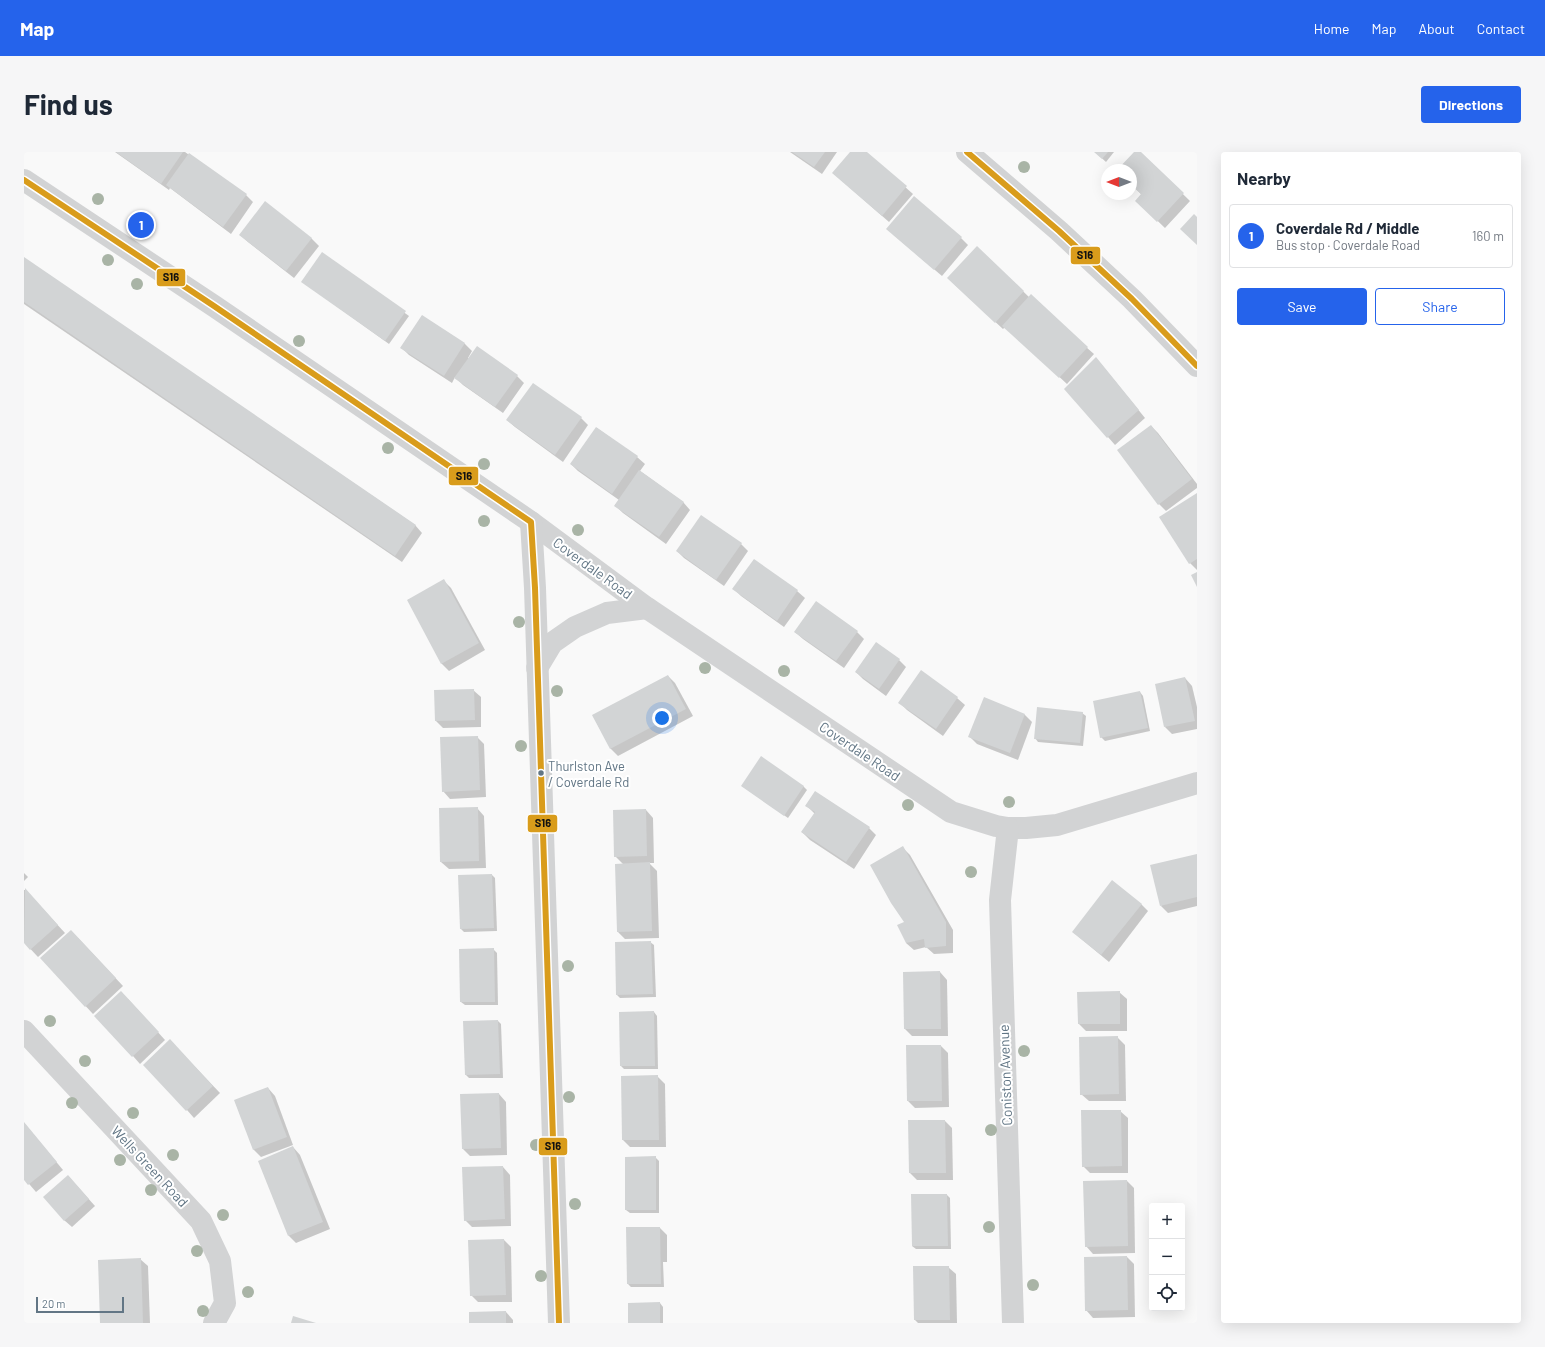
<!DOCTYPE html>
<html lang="en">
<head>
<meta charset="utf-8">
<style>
  :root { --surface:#fff; --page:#f6f6f7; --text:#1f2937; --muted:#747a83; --line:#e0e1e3; --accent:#2563eb }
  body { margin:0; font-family:Barlow,sans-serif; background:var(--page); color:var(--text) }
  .controls { position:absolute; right:12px; bottom:12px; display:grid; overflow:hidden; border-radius:4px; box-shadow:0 4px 16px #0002 }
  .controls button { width:36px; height:36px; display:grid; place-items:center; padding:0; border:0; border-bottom:1px solid var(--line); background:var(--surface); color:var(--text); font:20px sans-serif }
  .compass { position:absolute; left:1077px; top:12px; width:36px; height:36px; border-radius:50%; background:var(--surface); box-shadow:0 4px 16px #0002; rotate:270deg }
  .scale { position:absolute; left:12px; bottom:10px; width:88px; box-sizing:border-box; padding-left:4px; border:2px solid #627685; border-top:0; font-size:11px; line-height:14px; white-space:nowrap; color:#627685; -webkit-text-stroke:3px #fff; paint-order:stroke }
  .you { position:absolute; left:638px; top:566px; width:14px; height:14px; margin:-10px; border:3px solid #fff; border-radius:50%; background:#1a73e8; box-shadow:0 0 0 6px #1a73e833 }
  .badge { display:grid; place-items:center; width:26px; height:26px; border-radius:50%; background:var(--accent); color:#fff; font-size:13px; font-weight:700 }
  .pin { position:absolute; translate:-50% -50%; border:2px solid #fff; box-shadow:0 1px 4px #0006 }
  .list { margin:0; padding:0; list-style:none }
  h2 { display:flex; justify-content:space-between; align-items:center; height:52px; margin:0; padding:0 16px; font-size:17px }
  h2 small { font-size:13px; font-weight:400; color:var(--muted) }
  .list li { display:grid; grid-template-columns:26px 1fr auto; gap:12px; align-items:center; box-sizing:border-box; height:64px; margin:0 8px 8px; padding:0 8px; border:1px solid var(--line); border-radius:4px }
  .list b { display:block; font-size:15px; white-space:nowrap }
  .list p { margin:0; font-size:13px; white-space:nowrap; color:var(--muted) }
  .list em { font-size:13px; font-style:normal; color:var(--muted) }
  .actions { display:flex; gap:8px; padding:12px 16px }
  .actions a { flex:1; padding:9px 0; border:1px solid var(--accent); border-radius:4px; text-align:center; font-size:14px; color:var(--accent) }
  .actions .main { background:var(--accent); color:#fff }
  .icon { flex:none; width:22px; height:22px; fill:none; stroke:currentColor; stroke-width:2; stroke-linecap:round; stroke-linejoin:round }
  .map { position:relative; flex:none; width:1173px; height:1171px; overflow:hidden; border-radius:4px }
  header { display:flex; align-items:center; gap:24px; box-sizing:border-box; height:56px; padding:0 20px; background:var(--accent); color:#fff }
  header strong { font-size:19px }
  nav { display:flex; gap:22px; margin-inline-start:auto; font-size:14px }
  .intro { display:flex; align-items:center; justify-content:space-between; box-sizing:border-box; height:96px; padding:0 24px }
  h1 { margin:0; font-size:28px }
  .button { padding:10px 18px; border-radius:4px; background:var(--accent); color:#fff; font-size:14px; font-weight:700 }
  main { display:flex; gap:24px; padding:0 24px }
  aside { flex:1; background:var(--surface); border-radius:4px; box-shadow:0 4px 16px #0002 }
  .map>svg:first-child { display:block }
  .shadow { fill:#0003 }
  .building { fill:#d2d4d5 }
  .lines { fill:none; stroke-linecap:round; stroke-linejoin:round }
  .minor { stroke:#d2d3d4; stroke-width:22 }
  .tertiary { stroke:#d2d3d4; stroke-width:22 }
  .bus-1-casing { stroke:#fff; stroke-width:9 }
  .bus-1 { stroke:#d99c1b; stroke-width:6 }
  .tree { fill:#a9b4a6 }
  .bus-dot { fill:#627685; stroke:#fff; stroke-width:1.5 }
  .labels { text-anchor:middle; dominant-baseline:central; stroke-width:4; stroke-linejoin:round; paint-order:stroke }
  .bus-label { font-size:13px; fill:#627685; stroke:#fff; text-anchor:start }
  .street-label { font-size:14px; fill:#627685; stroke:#fff }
  .line-badge { stroke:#fff; stroke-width:1.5 }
  .pale-badge-label { font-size:11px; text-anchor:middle; font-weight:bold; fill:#111 }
</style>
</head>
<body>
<header>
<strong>Map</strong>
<nav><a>Home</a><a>Map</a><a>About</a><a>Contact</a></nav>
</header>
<div class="intro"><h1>Find us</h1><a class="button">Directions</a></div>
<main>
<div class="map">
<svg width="1173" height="1171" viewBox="0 0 1173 1171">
  <rect width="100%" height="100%" fill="#f9f9f9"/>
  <g class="shadow">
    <polygon points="91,0 161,0 222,43 229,50 207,82 146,36 145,38"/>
    <polygon points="766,0 813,0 798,22"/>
    <polygon points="828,0 842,0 889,42 865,70 809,21"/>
    <polygon points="1071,0 1090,0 1082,10"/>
    <polygon points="1111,0 1116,0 1166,49 1141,76 1113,49 1118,43 1107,32 1107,18 1094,18"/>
    <polygon points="216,83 287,86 295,94 270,126 224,90"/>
    <polygon points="871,84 937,86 944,93 918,124"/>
    <polygon points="953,95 1006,146 1070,202 1043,232 981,175 979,177 931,133"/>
    <polygon points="299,102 385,164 365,192 279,130"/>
    <polygon points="0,106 391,373 398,381 378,410 0,152"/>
    <polygon points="398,164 441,192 448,199 444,206 445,207 493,224 500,231 479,261 439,233 431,225 428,231 385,203 378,196"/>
    <polygon points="1072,206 1121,266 1091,293 1084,285"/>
    <polygon points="557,266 564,273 539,310 491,275 483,268"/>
    <polygon points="1127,274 1134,281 1173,332 1173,336 1142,359 1135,352"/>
    <polygon points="573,276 613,305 621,312 616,319 659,350 666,358 642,392 599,361 591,353 595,348 554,319 547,312"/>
    <polygon points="1173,342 1173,418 1166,411"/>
    <polygon points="717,392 724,399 700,434 660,406 653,399"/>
    <polygon points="730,408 773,439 781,446 760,475 717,444 710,437"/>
    <polygon points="420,429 427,436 461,498 425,519 418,512 384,448"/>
    <polygon points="771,480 833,480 840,487 820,516 779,487"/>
    <polygon points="875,508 882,515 862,544 839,527 832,520"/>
    <polygon points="644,524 651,531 669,564 594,604 587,597 569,564"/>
    <polygon points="1161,526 1168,534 1173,555 1173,577 1148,582 1141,575"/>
    <polygon points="449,538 457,545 457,575 419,576 412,569 411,539"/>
    <polygon points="1116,540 1119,544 1126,579 1081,589 1077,585"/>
    <polygon points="933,546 941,553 919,584 883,558 876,551"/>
    <polygon points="960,547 1001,563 1008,570 994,608 953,592 946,585"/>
    <polygon points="1058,561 1062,564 1059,594 1014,590 1011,586"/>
    <polygon points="453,585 460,592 462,645 426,647 419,639"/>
    <polygon points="718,634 779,634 783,638 764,666"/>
    <polygon points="783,654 845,676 852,683 830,717 786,688 778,680 791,662"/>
    <polygon points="453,656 460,664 462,716 425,717 417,710"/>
    <polygon points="622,658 629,666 630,711 625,711 633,719 635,786 601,787 594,780 599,712 591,704"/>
    <polygon points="878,695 886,703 929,778 929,801 910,802 902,795 890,798 882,791"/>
    <polygon points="1173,703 1173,754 1144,761 1137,754"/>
    <polygon points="0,721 4,725 0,729"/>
    <polygon points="468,723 471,726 473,779 440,780 437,777"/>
    <polygon points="0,738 1,738 8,745 41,781 14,805 0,790"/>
    <polygon points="1117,752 1124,759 1085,810 1049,780"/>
    <polygon points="54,786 99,834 69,862 17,806"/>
    <polygon points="626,790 630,793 632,845 596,846 593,843"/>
    <polygon points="469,797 473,801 474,853 441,853 437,850 436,798"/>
    <polygon points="916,820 923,828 924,884 888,884 881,877 880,821"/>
    <polygon points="1095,840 1103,847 1103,879 1062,879 1055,872"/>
    <polygon points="104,847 141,888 116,912 109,904"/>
    <polygon points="630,860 633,864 634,917 600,917 597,914"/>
    <polygon points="474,869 477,872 479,926 445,926 442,923"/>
    <polygon points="1093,885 1101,893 1102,949 1065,949 1057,942"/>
    <polygon points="917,894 924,901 925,955 891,956 884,949"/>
    <polygon points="153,896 196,941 170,966 163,958"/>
    <polygon points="633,924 641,932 642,995 606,995 599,988 598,925"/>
    <polygon points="244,936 251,944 269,993 237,1005 230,998 211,949"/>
    <polygon points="475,942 482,950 483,1003 446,1004 439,997"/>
    <polygon points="1096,959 1104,966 1104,1021 1066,1021 1059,1014"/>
    <polygon points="885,969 921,969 928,976 929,1028 893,1028 886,1021"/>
    <polygon points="0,971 39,1018 12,1040 0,1026"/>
    <polygon points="269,995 276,1003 306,1077 272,1091 265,1084"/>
    <polygon points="631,1005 635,1009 635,1061 606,1061 602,1058"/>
    <polygon points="479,1015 486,1023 487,1074 448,1075 441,1068"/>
    <polygon points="44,1024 71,1054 48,1075 40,1068"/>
    <polygon points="1103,1029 1110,1036 1111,1101 1069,1102 1062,1094"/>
    <polygon points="923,1043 926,1046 927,1097 892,1097 888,1094"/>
    <polygon points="636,1076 643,1083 643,1110 639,1110 640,1135 607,1135 604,1132"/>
    <polygon points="480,1088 487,1095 488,1150 454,1150 447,1143"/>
    <polygon points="1103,1105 1110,1112 1111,1165 1069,1166 1062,1158"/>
    <polygon points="116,1107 124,1114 126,1171 77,1171"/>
    <polygon points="924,1115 932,1122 933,1171 894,1171 891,1168"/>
    <polygon points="636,1151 639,1155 639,1171 605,1171"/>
    <polygon points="482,1160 489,1168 489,1171 446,1171"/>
  </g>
  <g class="building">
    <polygon points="92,0 159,0 137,32"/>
    <polygon points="768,0 801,0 790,15"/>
    <polygon points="826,0 843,0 883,34 858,64 808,21"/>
    <polygon points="1070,0 1084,0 1078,7"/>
    <polygon points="1110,0 1117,0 1160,41 1133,70 1111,49 1117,42 1107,33 1107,18 1093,18"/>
    <polygon points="165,1 223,42 199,75 142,33"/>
    <polygon points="890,44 938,85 910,118 862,77"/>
    <polygon points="241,49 288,86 262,119 215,83"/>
    <polygon points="1170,62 1173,65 1173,93 1156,77"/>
    <polygon points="953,94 1000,139 971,171 923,126"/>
    <polygon points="298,100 382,159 361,189 277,130"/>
    <polygon points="0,105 392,373 371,404 0,150"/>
    <polygon points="1007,142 1064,195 1035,226 978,174"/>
    <polygon points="398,163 441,191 420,224 376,196"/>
    <polygon points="453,194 494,223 471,255 430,226"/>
    <polygon points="1072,205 1115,258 1083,286 1040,237"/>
    <polygon points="509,231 558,265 531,303 482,268"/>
    <polygon points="1127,273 1168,327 1134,353 1093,298"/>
    <polygon points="572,275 614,304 588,342 546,312"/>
    <polygon points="615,318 660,350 635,385 590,354"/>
    <polygon points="1173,341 1173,407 1165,412 1135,365"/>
    <polygon points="677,363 718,391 692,428 652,399"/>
    <polygon points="730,407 774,438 753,469 708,437"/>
    <polygon points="1173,420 1173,435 1167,423"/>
    <polygon points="420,427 455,491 417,512 383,448"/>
    <polygon points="792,449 834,479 812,509 770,480"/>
    <polygon points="852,490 876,507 855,537 831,520"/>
    <polygon points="897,518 934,545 912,577 874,551"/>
    <polygon points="644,523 662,557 586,597 568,563"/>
    <polygon points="1161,525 1171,569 1140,575 1131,532"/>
    <polygon points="450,537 451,568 411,569 410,538"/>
    <polygon points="1116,539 1124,576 1076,586 1069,549"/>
    <polygon points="960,545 1001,562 986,601 944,585"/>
    <polygon points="1013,555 1059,560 1056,591 1010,587"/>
    <polygon points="454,584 456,638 418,640 416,585"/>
    <polygon points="737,604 780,634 760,664 717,634"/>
    <polygon points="791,639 846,675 822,710 777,680 791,660 781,654"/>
    <polygon points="454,655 455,709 416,710 415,656"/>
    <polygon points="622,657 623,704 590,705 589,658"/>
    <polygon points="879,694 922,770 922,794 901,796 900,787 882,791 873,773 880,770 867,751 846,713"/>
    <polygon points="1173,702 1173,745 1136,754 1126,713"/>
    <polygon points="626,710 628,779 593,780 591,712"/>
    <polygon points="468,722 470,776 436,777 434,723"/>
    <polygon points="1088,728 1118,752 1077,803 1048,780"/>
    <polygon points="1,736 34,773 6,798 0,791"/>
    <polygon points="47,778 92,826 61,855 16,806"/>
    <polygon points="627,789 629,842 592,843 591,790"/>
    <polygon points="470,796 471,850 436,850 435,797"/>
    <polygon points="916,819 917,877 880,877 879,820"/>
    <polygon points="97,839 135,880 108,905 70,864"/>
    <polygon points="1096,839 1096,872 1054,872 1053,840"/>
    <polygon points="630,859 631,914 596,914 595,860"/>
    <polygon points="474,868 476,922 441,923 439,869"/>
    <polygon points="1094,884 1095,942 1056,943 1055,885"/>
    <polygon points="146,887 189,934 162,959 119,913"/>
    <polygon points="882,893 917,893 918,949 883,949"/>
    <polygon points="634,923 635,988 598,988 597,924"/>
    <polygon points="244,935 263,985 229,998 210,948"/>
    <polygon points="475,941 477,996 438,997 436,942"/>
    <polygon points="1057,958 1097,958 1098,1014 1058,1015"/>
    <polygon points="884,968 921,968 922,1021 885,1021"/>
    <polygon points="0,970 33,1010 4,1033 0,1028"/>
    <polygon points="269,994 299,1070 264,1084 234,1009"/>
    <polygon points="632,1004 632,1058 601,1058 601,1005"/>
    <polygon points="479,1014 481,1067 440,1069 438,1015"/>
    <polygon points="44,1023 65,1047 40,1069 19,1045"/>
    <polygon points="1103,1028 1104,1094 1061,1095 1059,1029"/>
    <polygon points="887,1042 923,1042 924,1094 888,1094"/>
    <polygon points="602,1075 636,1075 637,1132 603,1132"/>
    <polygon points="480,1087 482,1143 446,1144 444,1088"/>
    <polygon points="1103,1104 1104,1158 1061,1159 1060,1105"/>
    <polygon points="117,1106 119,1171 76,1171 74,1108"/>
    <polygon points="889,1114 925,1114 926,1168 890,1168"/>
    <polygon points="636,1150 636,1171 604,1171 604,1151"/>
    <polygon points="482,1159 482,1171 445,1171 445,1160"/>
    <polygon points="269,1164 292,1171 267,1171"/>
  </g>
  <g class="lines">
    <g class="minor">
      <polyline points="0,28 190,154 507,370 623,456 927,660 972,674 984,676 1002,676 1033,673 1173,631"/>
      <polyline points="507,370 511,436 535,1171"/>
      <polyline points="513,516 528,491 551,475 583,461 623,456"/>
      <polyline points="984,676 976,748 989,1171"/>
      <polyline points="0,879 177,1069 196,1109 201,1151 190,1171"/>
    </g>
    <polyline class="tertiary" points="943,0 1035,79 1108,147 1173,214"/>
    <defs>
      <g id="bus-1">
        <polyline points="943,0 1035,79 1108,147 1173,214"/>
        <polyline points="0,28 190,154 507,370 511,436 535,1171"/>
      </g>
    </defs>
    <use href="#bus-1" class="bus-1-casing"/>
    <use href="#bus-1" class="bus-1"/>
  </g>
  <g class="tree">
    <circle cx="1000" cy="15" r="6"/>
    <circle cx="74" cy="47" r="6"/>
    <circle cx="84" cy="108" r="6"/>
    <circle cx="113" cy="132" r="6"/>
    <circle cx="275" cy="189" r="6"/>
    <circle cx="364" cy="296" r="6"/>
    <circle cx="460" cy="312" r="6"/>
    <circle cx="460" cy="369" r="6"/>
    <circle cx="554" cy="378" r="6"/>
    <circle cx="495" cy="470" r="6"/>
    <circle cx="681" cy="516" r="6"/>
    <circle cx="760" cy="519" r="6"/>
    <circle cx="533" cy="539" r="6"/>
    <circle cx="497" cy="594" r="6"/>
    <circle cx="985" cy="650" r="6"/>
    <circle cx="884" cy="653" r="6"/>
    <circle cx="947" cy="720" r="6"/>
    <circle cx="544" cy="814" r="6"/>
    <circle cx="26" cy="869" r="6"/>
    <circle cx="1000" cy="899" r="6"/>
    <circle cx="61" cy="909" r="6"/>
    <circle cx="545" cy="945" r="6"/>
    <circle cx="48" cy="951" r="6"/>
    <circle cx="109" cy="961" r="6"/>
    <circle cx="967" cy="978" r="6"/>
    <circle cx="512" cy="993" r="6"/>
    <circle cx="149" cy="1003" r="6"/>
    <circle cx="96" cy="1008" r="6"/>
    <circle cx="127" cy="1038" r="6"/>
    <circle cx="551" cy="1052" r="6"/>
    <circle cx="199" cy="1063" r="6"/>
    <circle cx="965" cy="1075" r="6"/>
    <circle cx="173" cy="1099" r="6"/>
    <circle cx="517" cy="1124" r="6"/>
    <circle cx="1009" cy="1133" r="6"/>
    <circle cx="224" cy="1140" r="6"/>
    <circle cx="179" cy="1159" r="6"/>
  </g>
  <circle class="bus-dot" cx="517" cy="621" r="3.5"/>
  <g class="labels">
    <g class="bus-label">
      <text x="524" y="614">Thurlston Ave<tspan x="524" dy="16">/ Coverdale Rd</tspan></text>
    </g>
    <g class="street-label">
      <text transform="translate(569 416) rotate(36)">Coverdale Road</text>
      <text transform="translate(836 599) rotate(34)">Coverdale Road</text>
      <text transform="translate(981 923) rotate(-92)">Coniston Avenue</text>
      <text transform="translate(126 1014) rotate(47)">Wells Green Road</text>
    </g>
  </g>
  <g class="line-badge">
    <rect x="1046" y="94" width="31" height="19" rx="4" fill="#d99c1b"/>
    <rect x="132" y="116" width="30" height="19" rx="4" fill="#d99c1b"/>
    <rect x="424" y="314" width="31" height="20" rx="4" fill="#d99c1b"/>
    <rect x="503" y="662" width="31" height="19" rx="4" fill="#d99c1b"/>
    <rect x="514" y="985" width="30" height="19" rx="4" fill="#d99c1b"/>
  </g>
  <g class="pale-badge-label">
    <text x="1061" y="107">S16</text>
    <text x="147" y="129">S16</text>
    <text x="440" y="328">S16</text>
    <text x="519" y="675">S16</text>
    <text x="529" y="998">S16</text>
  </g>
</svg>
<div class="controls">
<button>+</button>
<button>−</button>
<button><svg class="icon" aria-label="locate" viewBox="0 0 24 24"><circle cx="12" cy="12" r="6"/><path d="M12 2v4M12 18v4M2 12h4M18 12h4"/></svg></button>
</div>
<svg class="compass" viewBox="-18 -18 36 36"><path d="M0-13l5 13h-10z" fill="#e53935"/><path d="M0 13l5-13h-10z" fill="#747a83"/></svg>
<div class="scale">20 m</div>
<div class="you"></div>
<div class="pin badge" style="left:117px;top:73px">1</div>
</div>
<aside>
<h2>Nearby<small></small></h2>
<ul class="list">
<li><span class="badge">1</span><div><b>Coverdale Rd / Middle</b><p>Bus stop · Coverdale Road</p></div><em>160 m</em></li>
</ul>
<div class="actions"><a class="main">Save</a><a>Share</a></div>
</aside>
</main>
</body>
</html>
